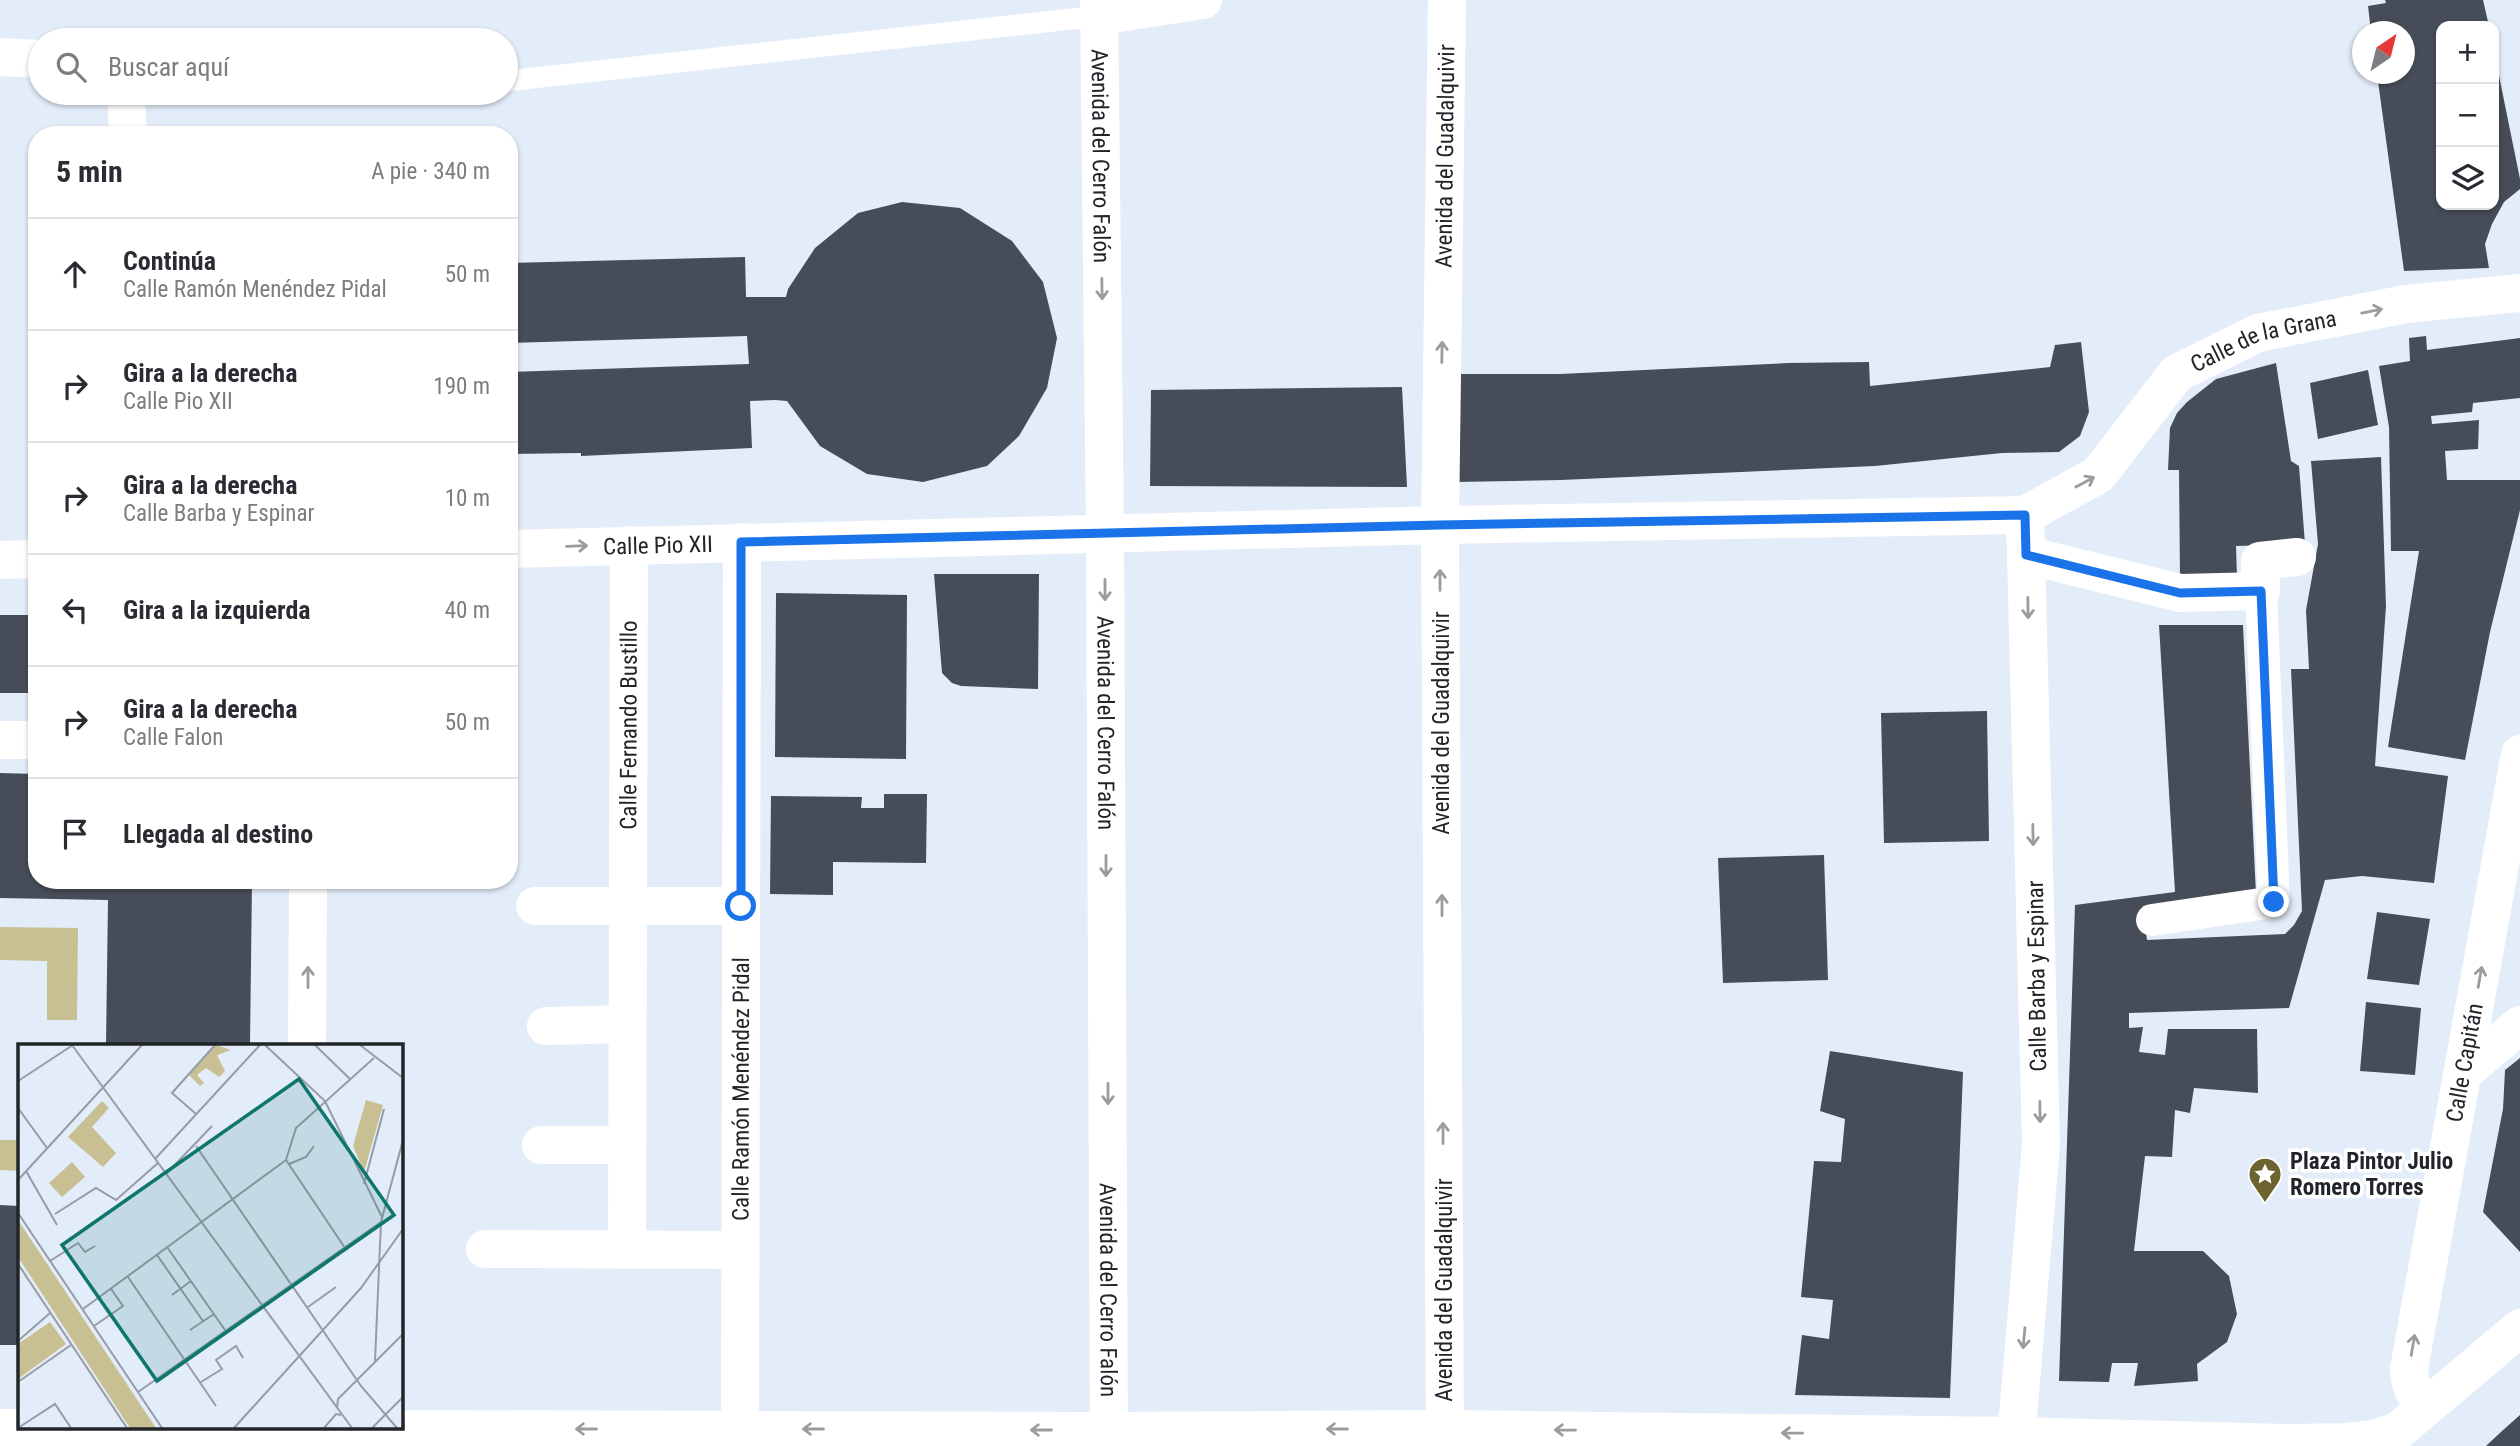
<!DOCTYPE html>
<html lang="es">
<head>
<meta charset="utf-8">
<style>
  :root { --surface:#fff; --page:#f7f7f7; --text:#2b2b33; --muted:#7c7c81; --line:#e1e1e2 }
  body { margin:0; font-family:"Roboto Condensed",sans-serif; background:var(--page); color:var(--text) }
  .controls { position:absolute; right:21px; top:21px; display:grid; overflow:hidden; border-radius:14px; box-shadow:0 2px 5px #0004 }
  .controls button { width:63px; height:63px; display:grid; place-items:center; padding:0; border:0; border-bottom:2px solid var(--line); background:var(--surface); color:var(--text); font:35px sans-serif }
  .compass { position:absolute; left:2352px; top:21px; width:63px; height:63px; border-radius:50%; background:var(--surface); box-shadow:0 2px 5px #0004; rotate:35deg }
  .stop { position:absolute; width:21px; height:21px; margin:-16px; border:5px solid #1a73e8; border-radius:50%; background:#fff }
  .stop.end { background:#1a73e8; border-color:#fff; box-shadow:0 2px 7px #0008 }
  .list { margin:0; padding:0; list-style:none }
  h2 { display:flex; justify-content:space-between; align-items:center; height:91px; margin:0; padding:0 28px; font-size:30px }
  h2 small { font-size:23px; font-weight:400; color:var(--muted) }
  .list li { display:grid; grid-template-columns:46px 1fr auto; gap:21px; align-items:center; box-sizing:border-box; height:112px; padding:0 28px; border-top:2px solid var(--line) }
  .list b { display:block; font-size:26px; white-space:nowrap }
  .list p { margin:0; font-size:23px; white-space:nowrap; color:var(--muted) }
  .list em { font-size:23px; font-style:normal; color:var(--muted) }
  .icon { flex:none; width:38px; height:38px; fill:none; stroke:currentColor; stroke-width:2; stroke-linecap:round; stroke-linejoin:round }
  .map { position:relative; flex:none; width:2520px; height:1446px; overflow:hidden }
  .search { position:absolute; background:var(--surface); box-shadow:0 2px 5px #0004; left:28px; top:28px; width:490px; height:77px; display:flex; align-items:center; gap:18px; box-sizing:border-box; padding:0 24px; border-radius:38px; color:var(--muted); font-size:26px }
  .panel { position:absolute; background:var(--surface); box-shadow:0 2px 5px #0004; left:28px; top:126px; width:490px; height:763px; border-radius:28px }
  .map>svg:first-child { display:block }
  .green { fill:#c8c093 }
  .building { fill:#464d58 }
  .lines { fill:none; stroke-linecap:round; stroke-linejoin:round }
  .service { stroke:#fff; stroke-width:21 }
  .pedestrian { stroke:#fff; stroke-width:32 }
  .minor { stroke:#fff; stroke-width:38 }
  .tertiary { stroke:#fff; stroke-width:38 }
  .oneway { stroke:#9b9c9f }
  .route { stroke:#1a73e8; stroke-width:9 }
  .labels { text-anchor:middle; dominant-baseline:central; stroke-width:7; stroke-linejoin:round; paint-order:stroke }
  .street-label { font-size:23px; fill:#212429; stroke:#fff }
  .poi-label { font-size:23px; font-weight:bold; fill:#212429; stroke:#fff; text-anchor:start }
  .inset-road { fill:none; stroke:#959ca6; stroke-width:2 }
  .view { fill:#0f766e; fill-opacity:0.15; stroke:#0f766e; stroke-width:3.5 }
  .inset-edge { fill:none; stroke:#212429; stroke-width:3.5 }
</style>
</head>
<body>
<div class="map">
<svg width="2520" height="1446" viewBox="0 0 2520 1446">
  <rect width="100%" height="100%" fill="#e3ecf9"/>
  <g class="green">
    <polygon points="0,927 78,928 77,1020 47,1020 47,961 0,960"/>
    <polygon points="0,1140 19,1140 19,1171 0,1170"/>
  </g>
  <g class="building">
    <polygon points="2385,0 2483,0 2489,26 2441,26 2441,205 2494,205 2495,56 2520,179 2520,189 2504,202 2492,224 2485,244 2489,268 2404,271 2377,74 2404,74 2404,32 2371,32 2368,6 2386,3"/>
    <polygon points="902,202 960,208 1012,241 1043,282 1057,338 1047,388 1019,436 987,466 923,482 867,474 820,446 787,401 775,400 750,401 752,448 581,456 581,453 509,454 509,372 749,364 747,336 509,343 509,263 745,257 746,297 786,297 788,289 815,248 858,213"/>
    <polygon points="2426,336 2427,350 2520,338 2520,398 2473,403 2472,412 2431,416 2432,424 2479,420 2478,449 2445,451 2447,480 2520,480 2520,510 2490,632 2465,760 2388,747 2419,551 2391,551 2389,427 2379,366 2410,361 2409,338"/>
    <polygon points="2081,342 2089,412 2080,436 2059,452 2002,453 1875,466 1561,480 1456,482 1458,374 1560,374 1788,363 1869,362 1870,386 2050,367 2055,345"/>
    <polygon points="2276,363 2291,461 2299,466 2305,544 2236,546 2237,577 2180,578 2179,470 2168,470 2170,428 2177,413 2187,402 2216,379"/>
    <polygon points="2368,370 2378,425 2318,439 2310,383"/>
    <polygon points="1402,387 1407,487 1150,486 1151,390"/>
    <polygon points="2381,457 2386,606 2375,766 2448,776 2434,883 2362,876 2325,880 2289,1008 2129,1013 2129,1028 2143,1027 2139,1052 2165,1055 2168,1029 2257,1029 2258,1093 2194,1088 2190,1113 2175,1110 2172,1157 2145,1156 2134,1251 2203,1251 2229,1276 2237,1314 2227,1342 2197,1364 2198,1381 2134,1386 2138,1363 2112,1363 2109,1382 2059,1381 2075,905 2175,892 2159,625 2243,625 2256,894 2143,906 2147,940 2285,934 2294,925 2302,911 2291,669 2309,669 2306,610 2318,544 2311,461"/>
    <polygon points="934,574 1039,574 1038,689 961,686 952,683 942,673"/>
    <polygon points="776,593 907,595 906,759 775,757"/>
    <rect x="0" y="615" width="37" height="78"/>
    <polygon points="1987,711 1989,841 1884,843 1881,713"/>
    <polygon points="0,773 37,774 37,880 252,880 250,1045 106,1045 108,900 0,898"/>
    <polygon points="884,794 927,794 926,863 833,862 833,895 770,894 771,796 862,797 861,808 884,808"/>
    <polygon points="1824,855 1828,980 1723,983 1718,858"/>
    <polygon points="2377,912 2430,919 2419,985 2367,979"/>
    <polygon points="2366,1002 2421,1008 2415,1075 2360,1071"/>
    <polygon points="1830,1051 1963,1072 1950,1398 1795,1395 1802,1335 1829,1339 1833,1300 1801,1297 1814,1161 1841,1162 1845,1119 1820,1111"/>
    <polygon points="2520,1058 2520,1252 2483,1212 2503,1109 2505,1070"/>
    <polygon points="0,1205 19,1206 19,1345 0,1345"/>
    <polygon points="2520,1415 2520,1446 2486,1446 2502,1431"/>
  </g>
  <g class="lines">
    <polyline class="service" points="506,81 1099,16"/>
    <polyline class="pedestrian" points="2152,920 2274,902 2261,591"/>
    <g class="minor">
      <polyline points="0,57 40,59"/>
      <polyline points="126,93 128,135"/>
      <path id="s1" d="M509,549L1440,525L2025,515L2098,475L2177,373L2258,333L2406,304L2520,293"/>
      <polyline points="2026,555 2180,593 2261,591 2260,561 2297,557"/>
      <polyline points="0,560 37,559"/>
      <polyline points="0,740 37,740"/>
      <polyline points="535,906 741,906"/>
      <polyline points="546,1026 627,1024"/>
      <polyline points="307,1045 308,880"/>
      <polyline points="2463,1073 2520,1025"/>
      <polyline points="541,1145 627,1145"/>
      <polyline points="485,1249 740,1250"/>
      <path id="s2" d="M627,1250L629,545"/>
      <path id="s3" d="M2428,1405C2414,1394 2410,1388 2409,1369L2520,754"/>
      <polyline points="0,1428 1109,1431 1445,1429 2012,1436 2290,1443 2347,1442 2374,1439 2398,1431"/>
      <path id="s4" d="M740,1429L742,542"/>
      <polyline points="2012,1436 2018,1416 2041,1144 2025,515"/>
    </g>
    <g class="tertiary">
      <path id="s5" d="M1099,0L1105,534L1109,1446"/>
      <polyline points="1099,16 1203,0"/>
      <path id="s6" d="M1445,1446L1440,525L1447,0"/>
      <polyline points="2385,1446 2398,1431 2520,1328"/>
    </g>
  </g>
  <defs><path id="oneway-shaft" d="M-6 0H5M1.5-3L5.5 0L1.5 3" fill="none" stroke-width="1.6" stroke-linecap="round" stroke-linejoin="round" transform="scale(1.75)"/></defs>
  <g class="oneway">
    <use href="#oneway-shaft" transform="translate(1102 289) rotate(89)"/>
    <use href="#oneway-shaft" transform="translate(2372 311) rotate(-11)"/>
    <use href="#oneway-shaft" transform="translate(1442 352) rotate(-89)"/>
    <use href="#oneway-shaft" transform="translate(2085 482) rotate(-28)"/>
    <use href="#oneway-shaft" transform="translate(577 546) rotate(-2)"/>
    <use href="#oneway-shaft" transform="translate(1440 580) rotate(-90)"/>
    <use href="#oneway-shaft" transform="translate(1105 590) rotate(90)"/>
    <use href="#oneway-shaft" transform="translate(2028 608) rotate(89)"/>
    <use href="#oneway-shaft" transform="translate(2033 835) rotate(89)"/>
    <use href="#oneway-shaft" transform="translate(1106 866) rotate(90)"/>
    <use href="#oneway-shaft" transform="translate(1442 905) rotate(-90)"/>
    <use href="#oneway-shaft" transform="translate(308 977) rotate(-90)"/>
    <use href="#oneway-shaft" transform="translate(2480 977) rotate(-80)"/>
    <use href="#oneway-shaft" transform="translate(1108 1094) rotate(90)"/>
    <use href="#oneway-shaft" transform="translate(2040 1112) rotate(89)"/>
    <use href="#oneway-shaft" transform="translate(1443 1133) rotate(-90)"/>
    <use href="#oneway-shaft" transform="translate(2024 1338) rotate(95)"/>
    <use href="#oneway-shaft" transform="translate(2413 1345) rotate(-80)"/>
    <use href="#oneway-shaft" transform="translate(586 1429) rotate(180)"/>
    <use href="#oneway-shaft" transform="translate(813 1429) rotate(-180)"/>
    <use href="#oneway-shaft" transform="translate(1337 1429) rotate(180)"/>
    <use href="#oneway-shaft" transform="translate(1041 1430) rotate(-180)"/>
    <use href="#oneway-shaft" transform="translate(1565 1430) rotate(-179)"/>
    <use href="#oneway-shaft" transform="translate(1792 1433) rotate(-179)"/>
  </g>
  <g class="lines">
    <polyline class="route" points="741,906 741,542 1440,525 2025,515 2026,555 2180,593 2261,591 2274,902"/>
  </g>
  <defs>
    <symbol id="sight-pin" viewBox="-11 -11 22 30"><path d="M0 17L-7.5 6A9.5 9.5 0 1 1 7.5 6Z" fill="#6d6330" stroke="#fff"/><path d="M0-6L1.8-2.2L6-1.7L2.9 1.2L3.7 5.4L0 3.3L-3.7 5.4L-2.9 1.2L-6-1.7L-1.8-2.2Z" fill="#fff"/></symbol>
  </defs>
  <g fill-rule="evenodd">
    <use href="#sight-pin" x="2246" y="1155" width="38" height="52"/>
  </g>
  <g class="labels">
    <g class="street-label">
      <text stroke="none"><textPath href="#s5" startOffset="156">Avenida del Cerro Falón</textPath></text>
      <text stroke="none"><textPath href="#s6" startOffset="1290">Avenida del Guadalquivir</textPath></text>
      <text stroke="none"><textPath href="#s1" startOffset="1822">Calle de la Grana</textPath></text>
      <text stroke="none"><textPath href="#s1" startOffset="149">Calle Pio XII</textPath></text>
      <text stroke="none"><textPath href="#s5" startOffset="723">Avenida del Cerro Falón</textPath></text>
      <text transform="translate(1441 723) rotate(-90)">Avenida del Guadalquivir</text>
      <text stroke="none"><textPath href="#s2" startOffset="525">Calle Fernando Bustillo</textPath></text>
      <text transform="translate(2037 976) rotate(-91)">Calle Barba y Espinar</text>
      <text stroke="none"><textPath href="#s3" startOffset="354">Calle Capitán</textPath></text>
      <text stroke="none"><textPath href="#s4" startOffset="340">Calle Ramón Menéndez Pidal</textPath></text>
      <text stroke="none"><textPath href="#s5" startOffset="1290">Avenida del Cerro Falón</textPath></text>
      <text transform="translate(1444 1290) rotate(-90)">Avenida del Guadalquivir</text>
    </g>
    <g class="poi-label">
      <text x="2290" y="1161">Plaza Pintor Julio<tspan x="2290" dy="26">Romero Torres</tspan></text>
    </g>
  </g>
  <g transform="translate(18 1044)">
    <rect width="385" height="385" fill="#e3ecf9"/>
    <path d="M198,1L213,6L199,11L207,27L201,33L188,24L179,31L186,39L182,42L171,31ZM348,56L365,61L346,128L335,102ZM84,57L91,64L74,83L98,109L85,123L50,93ZM54,118L67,133L44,153L31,139ZM0,176L138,384H112L0,213ZM32,278L48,300L0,335V300Z" fill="#c8c093"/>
    <path class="inset-road" d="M54,1L334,384M247,1L307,57L364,173M297,1L332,35M342,1L385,34M0,37L55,1M0,64L29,104M178,70L154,49L197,1M178,102L343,342L379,384M137,115L242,1M268,116L327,204M271,120L288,113L296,102M8,127L39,181M148,130L194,82M0,136L124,1M346,140L366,65M0,169L144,384M37,170L78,144L98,156L140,119M149,203L207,286M139,211L185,277M32,217L60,199L67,208L77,202M0,220L109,384M110,233L198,362M154,251L173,237M290,263L318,243M65,265L268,116L278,84L356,14M76,282L105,262L93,245M172,286L196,270M0,297L32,269M357,317L363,178L385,96M0,338L53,301M183,338L204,325L198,316L218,302L225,314M120,348L363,178M319,364L320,355L385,290M0,384L37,360L53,384M216,384L343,244L385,185M306,384L318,370L323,371M354,384L385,353"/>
    <path class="view" d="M281,35L376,171L139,337L44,201Z"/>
    <rect width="385" height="385" class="inset-edge"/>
  </g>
</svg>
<div class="controls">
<button>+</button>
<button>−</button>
<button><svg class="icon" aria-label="layers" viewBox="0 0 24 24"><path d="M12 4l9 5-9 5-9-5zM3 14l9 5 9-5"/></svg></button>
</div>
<svg class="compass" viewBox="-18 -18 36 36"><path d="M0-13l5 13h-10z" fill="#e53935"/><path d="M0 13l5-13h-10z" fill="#7c7c81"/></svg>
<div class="stop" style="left:741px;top:906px"></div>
<div class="stop end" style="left:2274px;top:902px"></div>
<div class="search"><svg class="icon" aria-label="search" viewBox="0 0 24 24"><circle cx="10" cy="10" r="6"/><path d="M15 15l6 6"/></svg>Buscar aquí</div>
<section class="panel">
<h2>5 min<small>A pie · 340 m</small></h2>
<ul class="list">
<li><svg class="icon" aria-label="ahead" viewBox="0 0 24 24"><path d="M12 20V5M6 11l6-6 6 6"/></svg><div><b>Continúa</b><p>Calle Ramón Menéndez Pidal</p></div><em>50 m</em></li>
<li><svg class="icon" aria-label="right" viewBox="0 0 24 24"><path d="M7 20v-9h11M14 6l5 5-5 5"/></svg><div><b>Gira a la derecha</b><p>Calle Pio XII</p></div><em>190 m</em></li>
<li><svg class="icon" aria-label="right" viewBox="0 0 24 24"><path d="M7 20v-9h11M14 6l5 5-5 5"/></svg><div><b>Gira a la derecha</b><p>Calle Barba y Espinar</p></div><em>10 m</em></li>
<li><svg class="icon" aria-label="left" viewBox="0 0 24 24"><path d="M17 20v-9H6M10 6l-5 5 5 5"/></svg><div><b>Gira a la izquierda</b></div><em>40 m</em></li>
<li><svg class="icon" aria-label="right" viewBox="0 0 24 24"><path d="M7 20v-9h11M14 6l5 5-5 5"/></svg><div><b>Gira a la derecha</b><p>Calle Falon</p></div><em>50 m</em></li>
<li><svg class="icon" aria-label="arrive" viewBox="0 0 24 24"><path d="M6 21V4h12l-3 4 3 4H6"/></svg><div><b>Llegada al destino</b></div></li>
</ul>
</section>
</div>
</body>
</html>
